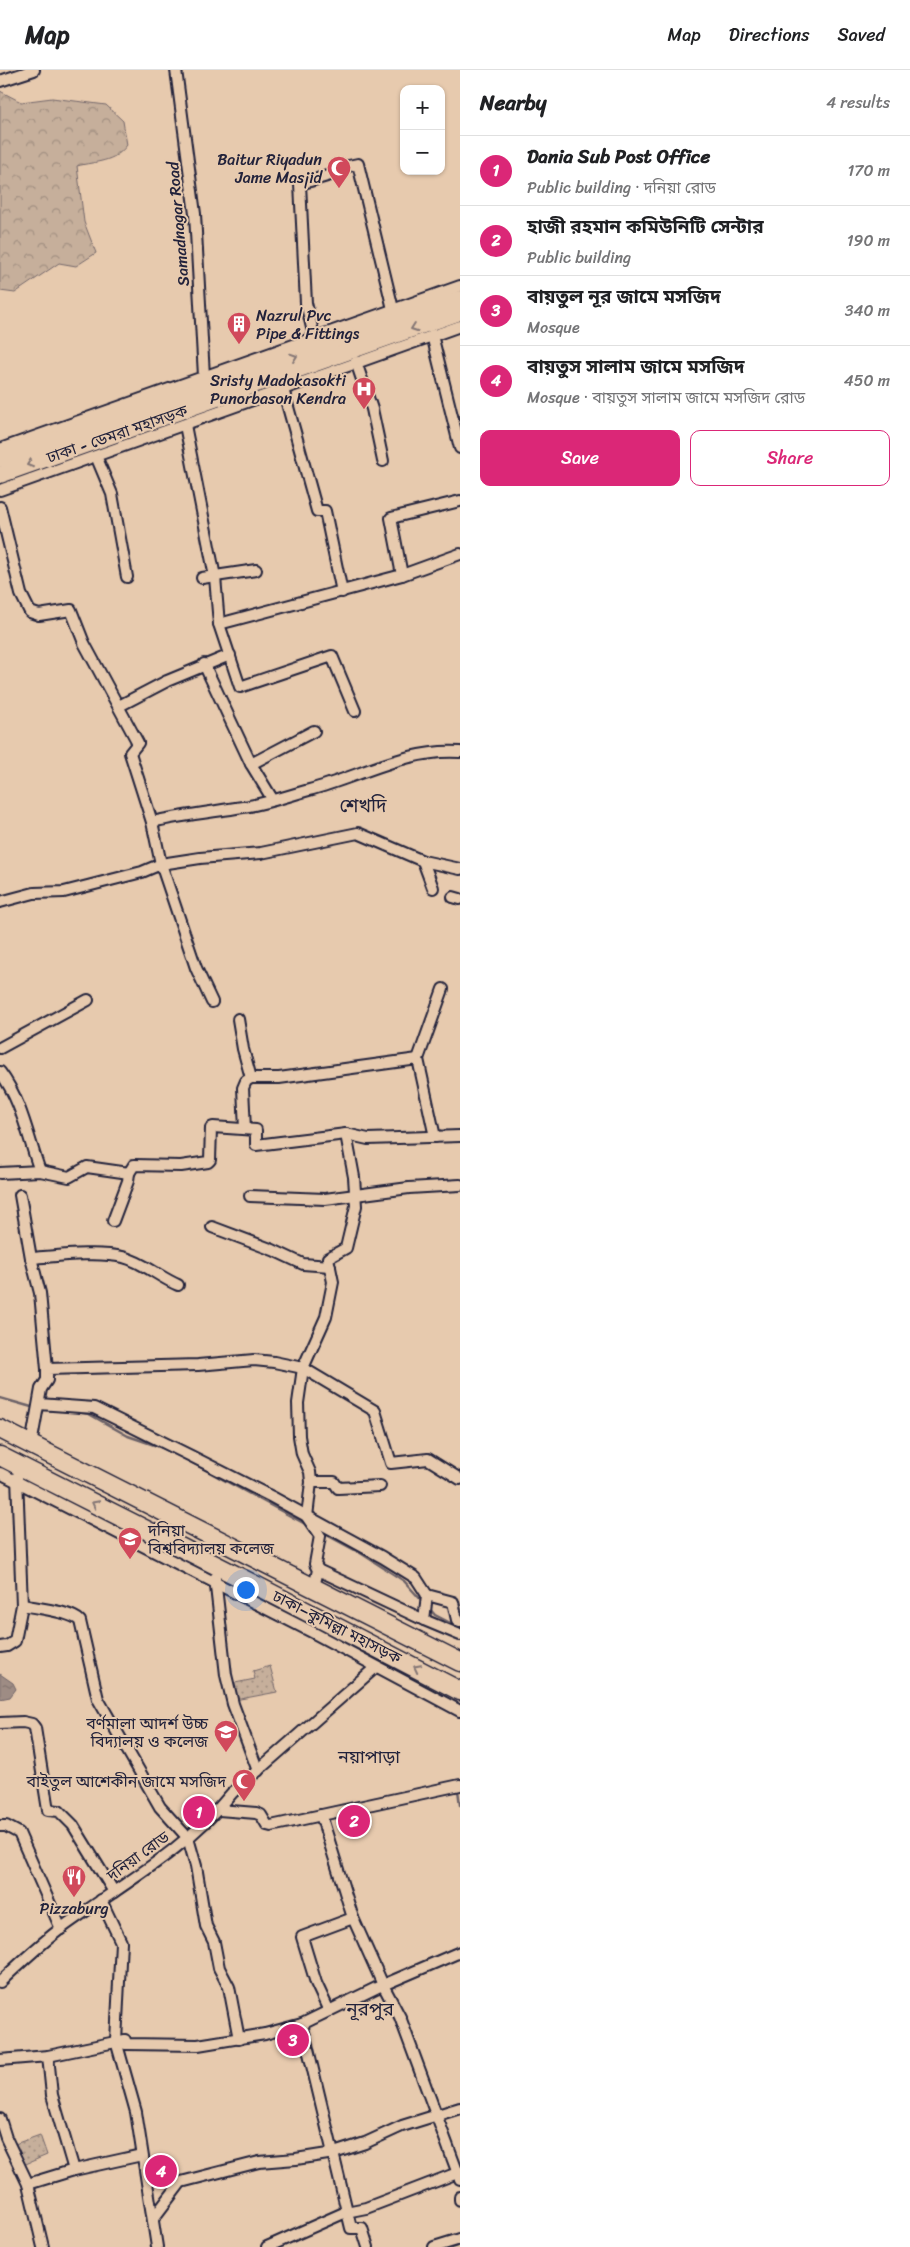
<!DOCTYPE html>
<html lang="en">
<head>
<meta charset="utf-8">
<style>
  :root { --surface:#fff; --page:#f6f6f6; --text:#202124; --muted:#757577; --line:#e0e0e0; --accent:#db2777 }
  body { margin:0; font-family:Sriracha,"Noto Sans Bengali",sans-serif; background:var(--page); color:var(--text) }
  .controls { position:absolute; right:15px; top:15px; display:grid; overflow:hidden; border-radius:10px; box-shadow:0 1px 4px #0004 }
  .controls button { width:45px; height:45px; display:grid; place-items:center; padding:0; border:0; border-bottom:1px solid var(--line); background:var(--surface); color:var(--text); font:25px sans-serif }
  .you { position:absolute; left:245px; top:1519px; width:18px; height:18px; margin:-12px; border:4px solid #fff; border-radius:50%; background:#1a73e8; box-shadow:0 0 0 8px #1a73e833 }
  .badge { display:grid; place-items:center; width:32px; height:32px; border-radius:50%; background:var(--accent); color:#fff; font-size:16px; font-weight:700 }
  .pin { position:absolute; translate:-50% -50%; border:2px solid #fff; box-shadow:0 1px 5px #0006 }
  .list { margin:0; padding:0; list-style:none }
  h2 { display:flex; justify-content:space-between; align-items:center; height:65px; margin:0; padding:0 20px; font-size:21px }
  h2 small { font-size:16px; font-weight:400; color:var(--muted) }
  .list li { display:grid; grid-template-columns:32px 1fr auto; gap:15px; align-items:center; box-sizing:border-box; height:70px; padding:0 20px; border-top:1px solid var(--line) }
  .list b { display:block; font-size:19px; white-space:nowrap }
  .list p { margin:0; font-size:16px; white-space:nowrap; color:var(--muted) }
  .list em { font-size:16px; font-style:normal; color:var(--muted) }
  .actions { display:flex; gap:10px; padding:15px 20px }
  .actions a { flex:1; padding:11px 0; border:1px solid var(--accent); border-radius:10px; text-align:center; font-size:18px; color:var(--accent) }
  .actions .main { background:var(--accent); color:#fff }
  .map { position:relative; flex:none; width:460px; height:2177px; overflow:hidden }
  header { display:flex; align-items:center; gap:30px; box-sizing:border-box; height:70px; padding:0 25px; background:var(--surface); border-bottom:1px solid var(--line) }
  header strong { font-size:24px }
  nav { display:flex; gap:28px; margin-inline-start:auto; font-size:18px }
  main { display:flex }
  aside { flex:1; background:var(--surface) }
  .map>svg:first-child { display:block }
  .grass { fill:url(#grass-dots); stroke:#74686b }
  .park { fill:url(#park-crowns); stroke:#74686b }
  .water { fill:url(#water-ripples); stroke:#6c6267 }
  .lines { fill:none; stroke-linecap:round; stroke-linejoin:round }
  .stream { stroke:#6c6267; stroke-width:2.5 }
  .minor-casing { stroke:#22223b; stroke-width:14 }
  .primary-casing { stroke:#22223b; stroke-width:20 }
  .trunk-casing { stroke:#22223b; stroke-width:21 }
  .minor { stroke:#e7caae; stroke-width:10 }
  .primary { stroke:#e7caae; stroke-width:16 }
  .trunk { stroke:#e7caae; stroke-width:18 }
  .oneway { stroke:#847674 }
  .labels { text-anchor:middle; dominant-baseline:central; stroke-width:4; stroke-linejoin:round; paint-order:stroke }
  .poi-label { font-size:16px; fill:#22223b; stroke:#e7caae; text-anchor:end }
  .street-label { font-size:16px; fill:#22223b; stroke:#e7caae }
  .neighbourhood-label { font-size:18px; fill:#22223b; stroke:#e7caae }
  .quarter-label { font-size:19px; fill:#22223b; stroke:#e7caae }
</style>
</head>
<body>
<header>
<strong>Map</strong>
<nav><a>Map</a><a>Directions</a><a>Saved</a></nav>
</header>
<main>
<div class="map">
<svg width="460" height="2177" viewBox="0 0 460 2177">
  <defs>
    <pattern id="grass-dots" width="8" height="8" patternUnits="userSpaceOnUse" patternTransform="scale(1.25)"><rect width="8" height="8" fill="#c6af9b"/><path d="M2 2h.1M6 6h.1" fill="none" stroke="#a08e80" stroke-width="1.8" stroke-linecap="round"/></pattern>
    <pattern id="park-crowns" width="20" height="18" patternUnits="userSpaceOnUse" patternTransform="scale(1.25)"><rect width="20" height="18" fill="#c6af9b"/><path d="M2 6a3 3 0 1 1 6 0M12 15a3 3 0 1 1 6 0" fill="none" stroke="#a08e80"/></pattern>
    <pattern id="water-ripples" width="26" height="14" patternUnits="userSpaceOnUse" patternTransform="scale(1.25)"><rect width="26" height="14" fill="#9e8c84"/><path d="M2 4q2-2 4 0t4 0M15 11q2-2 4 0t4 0" fill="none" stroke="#80726d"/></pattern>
  </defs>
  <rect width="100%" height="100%" fill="#e7caae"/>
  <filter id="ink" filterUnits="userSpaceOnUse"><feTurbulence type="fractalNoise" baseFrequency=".02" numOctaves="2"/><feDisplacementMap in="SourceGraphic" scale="10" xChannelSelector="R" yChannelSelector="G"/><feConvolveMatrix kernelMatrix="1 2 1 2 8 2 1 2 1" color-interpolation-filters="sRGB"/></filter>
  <g filter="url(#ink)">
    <g class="grass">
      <polygon points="270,1596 277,1622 235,1630 230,1614 255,1609 253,1601"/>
      <polygon points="40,2065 47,2085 21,2096 12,2075"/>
    </g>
    <path class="park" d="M0,21L21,32L52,28L106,35L123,51L127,75C114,93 96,91 77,96L84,152L96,183L76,196L59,193L15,223L0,221Z"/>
    <polygon class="water" points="0,1604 13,1613 16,1619 10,1627 0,1629"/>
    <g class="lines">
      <g class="stream">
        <polyline points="0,1328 35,1338"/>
        <polyline points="77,1342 89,1344 128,1366 169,1380"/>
        <polyline points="176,1384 309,1456"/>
        <polyline points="323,1463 362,1484 404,1511 423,1532"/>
        <polyline points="428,1537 435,1545 460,1558"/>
        <polyline points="458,1720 460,1735"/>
      </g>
      <defs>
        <g id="minor">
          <polyline points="176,0 195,144 204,306"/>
          <polyline points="0,11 34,0"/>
          <polyline points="432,265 460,378"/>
          <polyline points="314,266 306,233 300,114 334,104 339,98 358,94 393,239"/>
          <polyline points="356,292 372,339 383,391"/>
          <polyline points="283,319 317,441 325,441 342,522"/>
          <polyline points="185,355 215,507 219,554 240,617 332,586 355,641"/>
          <polyline points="0,379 460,216"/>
          <polyline points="96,386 112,424 127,507"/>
          <polyline points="0,420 460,256"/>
          <polyline points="0,437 21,524 30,542 39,545 71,540 84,573 138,673 130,683 152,752 161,794 196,898 212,932"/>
          <polyline points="402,505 391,448 460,431"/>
          <polyline points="202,508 256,500"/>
          <polyline points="219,554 402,505 460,484"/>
          <polyline points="204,594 251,694 273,730"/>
          <polyline points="119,636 167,611 230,585"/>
          <polyline points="251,694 314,661"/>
          <path d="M152,752C182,745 212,742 243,737C265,734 287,726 309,720C359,707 408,678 460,682"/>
          <polyline points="423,791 433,818"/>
          <polyline points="453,827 460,829"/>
          <polyline points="0,832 34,823 64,822 142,802 161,794 200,788 261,783 358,763 423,791 460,799"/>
          <polyline points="238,949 243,979 251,1008"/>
          <polyline points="0,978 88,930"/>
          <path d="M0,1002C22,1031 28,1068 40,1101"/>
          <polyline points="245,1059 243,1018 246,1011 251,1008 279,1008 418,989"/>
          <polyline points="435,1067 418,989 443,919"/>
          <polyline points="0,1103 40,1101 69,1107 87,1097 129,1103 134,1095 181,1096 208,1092 210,1090 211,1058 213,1057 256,1060 256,1075 346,1064 368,1069 460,1066"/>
          <polyline points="20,1125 31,1188 40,1223 47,1299"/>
          <polyline points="250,1126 325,1129 409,1118 460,1115"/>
          <polyline points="113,1151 128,1111 129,1103"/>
          <polyline points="212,1157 273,1180 303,1194 330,1196"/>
          <path d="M31,1188C57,1186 98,1181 123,1187C143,1192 159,1207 178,1215"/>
          <polyline points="39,1334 94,1338 191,1386 272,1427 382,1487 416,1508 427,1525 424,1550 318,1500"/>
          <polyline points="31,1375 41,1319 47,1310 47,1299 198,1295 254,1290 274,1292 303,1298 375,1341 391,1393 428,1389 460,1409"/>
          <polyline points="0,1403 312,1562 460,1641"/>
          <polyline points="311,1412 334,1412 338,1418 380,1416"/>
          <polyline points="215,1508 226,1605 233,1634 258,1701"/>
          <polyline points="314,1517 318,1500 315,1494 320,1466 307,1447 311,1412 310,1402 302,1384 299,1366 298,1333 303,1298 326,1247 333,1212 328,1188 346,1178 356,1136 354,1107 346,1064"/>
          <polyline points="427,1525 453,1532 457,1550 460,1551"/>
          <path d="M22,1535C36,1538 70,1541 80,1551L98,1629L160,1737L188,1768L196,1796L206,1856L214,1872L219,1898L229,1917L239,1969"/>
          <polyline points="424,1550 460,1565"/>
          <polyline points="0,1577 7,1576 15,1571 22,1535 17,1407"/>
          <polyline points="0,1653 23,1652 32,1654 35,1658 48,1740 59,1741 73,1755 114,1822"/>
          <polyline points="219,1740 256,1743 261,1745 267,1755 271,1756 460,1715"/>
          <polyline points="321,1745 353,1848 302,1867 316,1913 329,1941"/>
          <polyline points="0,1756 6,1756 19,1763 61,1859"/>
          <polyline points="101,1830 121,1872 116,1971 136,2042 157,2177"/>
          <polyline points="353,1848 383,1915 400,1947 460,2109"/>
          <path d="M0,1912C20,1893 41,1873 63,1857C121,1815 187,1779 232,1723L376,1597"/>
          <polyline points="48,1986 52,2025 74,2100 142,2085"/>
          <polyline points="0,1990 48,1986 125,1970 125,1974 198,1975 265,1964 302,1954"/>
          <polyline points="0,2049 6,2068 28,2114 43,2177"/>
          <polyline points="28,2114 74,2100"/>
          <polyline points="460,2127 460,2130"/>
          <polyline points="153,2149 181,2112 259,2092 296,2089 334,2083 365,2073 402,2056 460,2038"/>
          <polyline points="267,2177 346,2142 366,2138 460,2102"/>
          <polyline points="368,2177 362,2158 351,2158 302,1954 376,1918 460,1882"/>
          <polyline points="434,2177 460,2169"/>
        </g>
        <g id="primary">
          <polyline points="0,389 460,229"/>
          <polyline points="0,405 460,242"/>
        </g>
        <g id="trunk">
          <polyline points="0,1359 460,1592"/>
          <polyline points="0,1386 263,1519 460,1621"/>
        </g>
      </defs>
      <use href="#minor" class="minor-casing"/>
      <use href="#primary" class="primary-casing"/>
      <use href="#trunk" class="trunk-casing"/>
      <use href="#minor" class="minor"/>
      <use href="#primary" class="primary"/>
      <use href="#trunk" class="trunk"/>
    </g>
    <defs><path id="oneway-chevron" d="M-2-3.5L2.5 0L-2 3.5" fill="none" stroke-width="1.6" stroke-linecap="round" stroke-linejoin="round" transform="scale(1.25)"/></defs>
    <g class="oneway">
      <use href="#oneway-chevron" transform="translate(414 258) rotate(160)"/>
      <use href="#oneway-chevron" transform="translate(294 287) rotate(-19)"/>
      <use href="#oneway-chevron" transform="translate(30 394) rotate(161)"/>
      <use href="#oneway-chevron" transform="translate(95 1434) rotate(-153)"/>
      <use href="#oneway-chevron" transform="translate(417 1598) rotate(-153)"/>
    </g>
  </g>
  <defs>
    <symbol id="mosque-pin" viewBox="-11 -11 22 30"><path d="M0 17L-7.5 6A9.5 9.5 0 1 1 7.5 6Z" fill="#d1495b" stroke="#e7caae"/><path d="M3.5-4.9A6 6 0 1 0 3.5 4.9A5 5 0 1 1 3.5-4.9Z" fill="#fff"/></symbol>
    <symbol id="building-pin" viewBox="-11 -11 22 30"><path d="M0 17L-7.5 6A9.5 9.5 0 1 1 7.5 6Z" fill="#d1495b" stroke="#e7caae"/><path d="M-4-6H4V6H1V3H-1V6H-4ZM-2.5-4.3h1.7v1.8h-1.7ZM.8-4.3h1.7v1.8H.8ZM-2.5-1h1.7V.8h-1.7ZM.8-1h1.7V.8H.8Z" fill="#fff"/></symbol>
    <symbol id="hospital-pin" viewBox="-11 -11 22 30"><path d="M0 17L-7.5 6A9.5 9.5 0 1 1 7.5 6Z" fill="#d1495b" stroke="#e7caae"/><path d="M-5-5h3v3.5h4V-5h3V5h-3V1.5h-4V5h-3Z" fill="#fff"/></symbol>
    <symbol id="university-pin" viewBox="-11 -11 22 30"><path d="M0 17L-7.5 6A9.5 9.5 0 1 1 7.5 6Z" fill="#d1495b" stroke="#e7caae"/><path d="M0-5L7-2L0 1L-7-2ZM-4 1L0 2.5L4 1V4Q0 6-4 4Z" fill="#fff"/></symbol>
    <symbol id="restaurant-pin" viewBox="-11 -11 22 30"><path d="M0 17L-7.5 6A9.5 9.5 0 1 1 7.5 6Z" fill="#d1495b" stroke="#e7caae"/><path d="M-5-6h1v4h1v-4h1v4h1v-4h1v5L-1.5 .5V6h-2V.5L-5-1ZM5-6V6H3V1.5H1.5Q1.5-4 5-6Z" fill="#fff"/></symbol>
  </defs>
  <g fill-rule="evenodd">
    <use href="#mosque-pin" x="325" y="84" width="28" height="38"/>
    <use href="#building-pin" x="225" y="240" width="28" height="38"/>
    <use href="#hospital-pin" x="350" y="305" width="28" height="38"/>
    <use href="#university-pin" x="116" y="1455" width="28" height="38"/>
    <use href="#university-pin" x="212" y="1648" width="28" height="38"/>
    <use href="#mosque-pin" x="230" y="1697" width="28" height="38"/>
    <use href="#restaurant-pin" x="60" y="1793" width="28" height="38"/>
  </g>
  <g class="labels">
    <g class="poi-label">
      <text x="322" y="89">Baitur Riyadun<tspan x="322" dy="18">Jame Masjid</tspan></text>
      <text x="256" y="245" text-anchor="start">Nazrul Pvc<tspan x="256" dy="18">Pipe &amp; Fittings</tspan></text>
      <text x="346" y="310">Sristy Madokasokti<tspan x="346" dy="18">Punorbason Kendra</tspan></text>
      <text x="148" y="1460" text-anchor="start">দনিয়া<tspan x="148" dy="18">বিশ্ববিদ্যালয় কলেজ</tspan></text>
      <text x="208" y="1653">বর্ণমালা আদর্শ উচ্চ<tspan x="208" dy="18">বিদ্যালয় ও কলেজ</tspan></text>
      <text x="226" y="1711">বাইতুল আশেকীন জামে মসজিদ</text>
      <text x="74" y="1838" text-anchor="middle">Pizzaburg</text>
    </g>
    <g class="street-label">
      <text transform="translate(178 154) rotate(-95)">Samadnagar Road</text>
      <text transform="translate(117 364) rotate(-19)">ঢাকা - ডেমরা মহাসড়ক</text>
      <text transform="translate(337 1557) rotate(27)">ঢাকা–কুমিল্লা মহাসড়ক</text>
      <text transform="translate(138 1786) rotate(-36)">দনিয়া রোড</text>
    </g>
    <g class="neighbourhood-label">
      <text x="369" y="1687">নয়াপাড়া</text>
    </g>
    <g class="quarter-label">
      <text x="363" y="735">শেখদি</text>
      <text x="370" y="1939">নূরপুর</text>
    </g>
  </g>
</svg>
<div class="controls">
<button>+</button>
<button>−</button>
</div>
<div class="you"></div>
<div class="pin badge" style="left:199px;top:1742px">1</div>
<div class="pin badge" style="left:354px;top:1751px">2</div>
<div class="pin badge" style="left:293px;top:1970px">3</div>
<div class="pin badge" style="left:161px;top:2101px">4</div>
</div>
<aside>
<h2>Nearby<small>4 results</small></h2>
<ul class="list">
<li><span class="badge">1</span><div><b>Dania Sub Post Office</b><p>Public building · দনিয়া রোড</p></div><em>170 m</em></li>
<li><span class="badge">2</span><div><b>হাজী রহমান কমিউনিটি সেন্টার</b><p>Public building</p></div><em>190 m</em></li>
<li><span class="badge">3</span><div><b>বায়তুল নূর জামে মসজিদ</b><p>Mosque</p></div><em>340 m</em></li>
<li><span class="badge">4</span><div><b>বায়তুস সালাম জামে মসজিদ</b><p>Mosque · বায়তুস সালাম জামে মসজিদ রোড</p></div><em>450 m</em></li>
</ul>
<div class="actions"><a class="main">Save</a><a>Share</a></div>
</aside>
</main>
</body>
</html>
